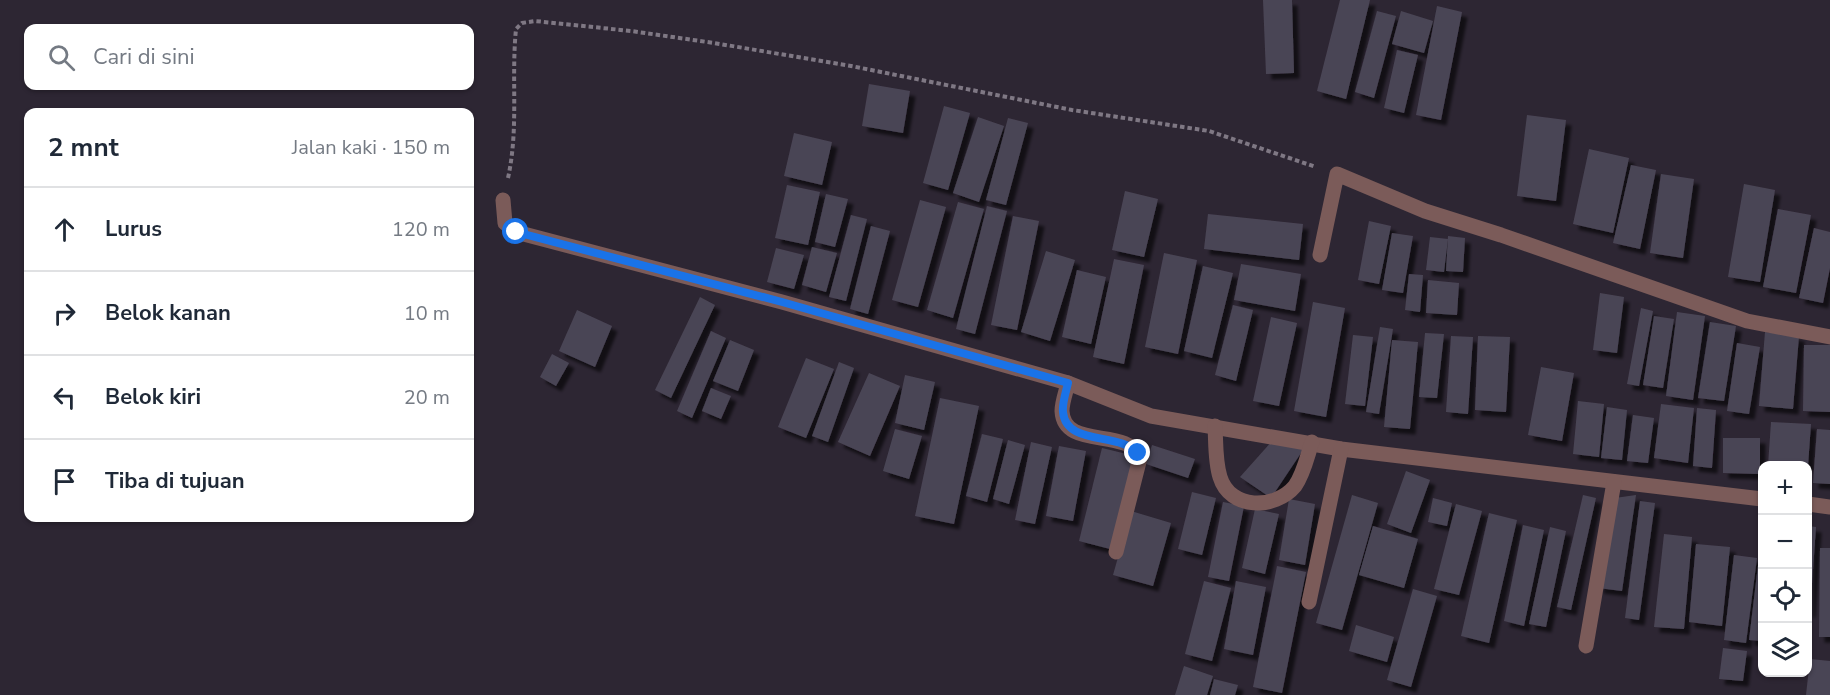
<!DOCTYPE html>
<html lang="id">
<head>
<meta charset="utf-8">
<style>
  :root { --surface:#fff; --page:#f2f2f3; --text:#1f2937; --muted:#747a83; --line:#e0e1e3 }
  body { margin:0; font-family:"Nunito Sans",sans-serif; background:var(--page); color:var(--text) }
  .controls { position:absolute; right:18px; bottom:18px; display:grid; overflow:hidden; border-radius:12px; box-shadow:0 2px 4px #0004 }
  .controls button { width:54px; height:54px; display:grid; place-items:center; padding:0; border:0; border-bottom:2px solid var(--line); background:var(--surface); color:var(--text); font:30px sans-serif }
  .stop { position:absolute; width:18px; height:18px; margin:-14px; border:4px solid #1a73e8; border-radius:50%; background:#fff }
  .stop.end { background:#1a73e8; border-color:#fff; box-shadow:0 2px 6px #0008 }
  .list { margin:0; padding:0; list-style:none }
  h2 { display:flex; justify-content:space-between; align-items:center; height:78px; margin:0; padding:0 24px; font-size:26px }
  h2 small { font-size:20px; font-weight:400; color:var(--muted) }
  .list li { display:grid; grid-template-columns:39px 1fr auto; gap:18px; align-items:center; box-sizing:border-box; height:84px; padding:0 24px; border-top:2px solid var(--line) }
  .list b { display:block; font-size:22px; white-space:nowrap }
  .list em { font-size:20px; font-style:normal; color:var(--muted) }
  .icon { flex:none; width:33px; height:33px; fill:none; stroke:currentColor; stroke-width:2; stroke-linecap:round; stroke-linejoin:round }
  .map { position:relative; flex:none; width:1830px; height:695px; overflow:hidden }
  .search { position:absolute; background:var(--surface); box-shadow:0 2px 4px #0004; left:24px; top:24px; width:450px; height:66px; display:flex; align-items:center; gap:15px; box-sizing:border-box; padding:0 21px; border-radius:12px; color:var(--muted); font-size:22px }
  .panel { position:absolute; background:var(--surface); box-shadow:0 2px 4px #0004; left:24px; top:108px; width:450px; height:414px; border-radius:12px }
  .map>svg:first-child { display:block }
  .building { fill:#4a4555; filter:url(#shadow) }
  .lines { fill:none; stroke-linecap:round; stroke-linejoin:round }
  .path { stroke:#7f7884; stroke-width:4; stroke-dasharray:4.5 3; stroke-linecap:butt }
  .street { stroke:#7b5b59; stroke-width:15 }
  .route { stroke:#1a73e8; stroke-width:8 }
</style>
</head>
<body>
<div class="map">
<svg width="1830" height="695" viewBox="0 0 1830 695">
  <defs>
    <filter id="shadow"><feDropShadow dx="5.5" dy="5.5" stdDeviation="1.5" flood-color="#0009"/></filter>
  </defs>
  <rect width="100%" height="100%" fill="#2d2633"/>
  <g class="building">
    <polygon points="1263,0 1292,0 1294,73 1266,74"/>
    <polygon points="1340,0 1370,0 1346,99 1317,91"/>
    <polygon points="1437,6 1462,12 1441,120 1416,115"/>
    <polygon points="1377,11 1396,16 1374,98 1355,92"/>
    <polygon points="1401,11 1433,21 1424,53 1392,44"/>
    <polygon points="1397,50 1418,55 1404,113 1384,108"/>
    <polygon points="869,84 910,91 903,133 862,126"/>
    <polygon points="944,106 970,113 948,190 923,183"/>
    <polygon points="1527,115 1566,120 1556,201 1517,196"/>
    <polygon points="978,117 1004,126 979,202 953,193"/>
    <polygon points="1008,118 1028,123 1006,205 986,200"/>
    <polygon points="794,133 832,142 822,185 784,176"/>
    <polygon points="1589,149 1629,158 1613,233 1573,224"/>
    <polygon points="1631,165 1656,170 1640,249 1613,243"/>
    <polygon points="1661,174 1694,179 1683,258 1650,253"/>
    <polygon points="1744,184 1775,190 1760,282 1728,277"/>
    <polygon points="787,185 820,192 808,245 775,238"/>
    <polygon points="1125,191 1158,199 1144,257 1112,250"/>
    <polygon points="826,194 848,199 835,247 815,242"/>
    <polygon points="920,200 946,207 918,307 892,300"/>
    <polygon points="958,202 984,209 953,318 927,310"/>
    <polygon points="987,206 1007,211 975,334 956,329"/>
    <polygon points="1778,209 1811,215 1796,293 1763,287"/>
    <polygon points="1208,214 1303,224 1299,260 1204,249"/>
    <polygon points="851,215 867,219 846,301 829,297"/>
    <polygon points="1013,216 1039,221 1017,330 991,325"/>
    <polygon points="1369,221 1391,226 1379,284 1358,280"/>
    <polygon points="871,226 890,231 868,314 850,309"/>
    <polygon points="1814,228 1830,232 1830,268 1823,303 1799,298"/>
    <polygon points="1392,233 1413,236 1403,293 1382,290"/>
    <polygon points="1448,236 1465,238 1463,272 1446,271"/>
    <polygon points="1430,237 1448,239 1444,272 1426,270"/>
    <polygon points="812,247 837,253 826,292 802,285"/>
    <polygon points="776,248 804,255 794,289 767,282"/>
    <polygon points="1046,251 1075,260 1050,341 1021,332"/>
    <polygon points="1164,253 1197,260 1178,354 1145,347"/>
    <polygon points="1114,259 1144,265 1124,364 1093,357"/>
    <polygon points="1241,264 1301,274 1295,311 1234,300"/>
    <polygon points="1203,266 1233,273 1212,358 1184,351"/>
    <polygon points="1077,270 1106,277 1091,344 1062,337"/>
    <polygon points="1409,274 1423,275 1420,312 1405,310"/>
    <polygon points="1428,280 1459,283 1457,315 1426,313"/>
    <polygon points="1600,293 1624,297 1617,353 1593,350"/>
    <polygon points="700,297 715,305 671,398 655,390"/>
    <polygon points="1313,302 1345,308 1326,417 1294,411"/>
    <polygon points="1233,305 1253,310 1236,381 1215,375"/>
    <polygon points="1641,308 1653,311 1639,386 1627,384"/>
    <polygon points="577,310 612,326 595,367 559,351"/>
    <polygon points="1677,312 1705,316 1693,400 1666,396"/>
    <polygon points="1654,316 1674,319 1663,388 1643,385"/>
    <polygon points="1271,317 1297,323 1279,406 1253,401"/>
    <polygon points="1710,322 1736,326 1724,401 1698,398"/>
    <polygon points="1380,327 1393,329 1379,414 1366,412"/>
    <polygon points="711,331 726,338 692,418 677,411"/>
    <polygon points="1765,332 1799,336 1793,409 1759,406"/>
    <polygon points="1425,333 1444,334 1437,398 1419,397"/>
    <polygon points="1353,335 1373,337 1365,406 1345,404"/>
    <polygon points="1451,336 1473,337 1468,414 1446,412"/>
    <polygon points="1478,336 1510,337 1506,412 1475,410"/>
    <polygon points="730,340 754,350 738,391 713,381"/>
    <polygon points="1392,340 1418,342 1410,429 1384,427"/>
    <polygon points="1737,343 1760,347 1749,414 1727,411"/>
    <polygon points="1804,345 1830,345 1830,412 1803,411"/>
    <polygon points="552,354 569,363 556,386 540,377"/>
    <polygon points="806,358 834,369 806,438 778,427"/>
    <polygon points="839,362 854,368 828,442 812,436"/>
    <polygon points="1541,367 1574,373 1562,441 1528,435"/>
    <polygon points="869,373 900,386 870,456 838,442"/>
    <polygon points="905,375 935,382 924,430 895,423"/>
    <polygon points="711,388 731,396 721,419 702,411"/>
    <polygon points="940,398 979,406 954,524 915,516"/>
    <polygon points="1578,401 1604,404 1599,457 1573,454"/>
    <polygon points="1661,404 1694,408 1688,463 1654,458"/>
    <polygon points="1607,407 1627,410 1622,460 1601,458"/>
    <polygon points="1697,408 1716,410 1712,468 1693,466"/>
    <polygon points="1633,415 1654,418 1648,463 1627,461"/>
    <polygon points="1771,422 1811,424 1808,466 1768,466"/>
    <polygon points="895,429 922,436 909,479 883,471"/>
    <polygon points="1817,429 1830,430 1830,484 1813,483"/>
    <polygon points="982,434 1003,439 987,502 966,496"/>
    <polygon points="1723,438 1760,438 1760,474 1723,473"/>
    <polygon points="1274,439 1305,447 1271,498 1240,477"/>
    <polygon points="1008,440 1025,445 1009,504 993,499"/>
    <polygon points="1031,442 1052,447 1035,524 1015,520"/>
    <polygon points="1152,445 1195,459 1188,478 1146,464"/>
    <polygon points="1059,446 1086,451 1073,521 1046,516"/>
    <polygon points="1102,448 1135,456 1110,549 1079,541"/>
    <polygon points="1406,471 1430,480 1411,533 1387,524"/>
    <polygon points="1192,492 1216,498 1202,555 1178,549"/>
    <polygon points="1352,495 1378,503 1342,630 1316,623"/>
    <polygon points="1583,495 1596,498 1571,610 1557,607"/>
    <polygon points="1636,495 1622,591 1598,588 1615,498"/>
    <polygon points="1433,498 1452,503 1447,526 1428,522"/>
    <polygon points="1289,499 1315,504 1305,565 1279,560"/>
    <polygon points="1640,501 1655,503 1639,620 1625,618"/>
    <polygon points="1223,502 1244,506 1229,581 1208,577"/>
    <polygon points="1456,504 1482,511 1459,595 1434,589"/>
    <polygon points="1255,509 1279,514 1265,574 1242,568"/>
    <polygon points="1131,511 1171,523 1153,586 1113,575"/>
    <polygon points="1489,513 1517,520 1489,643 1461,636"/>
    <polygon points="1523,525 1544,530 1524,626 1504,621"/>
    <polygon points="1373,526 1418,539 1404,588 1359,575"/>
    <polygon points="1808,526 1816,527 1810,612 1808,612"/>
    <polygon points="1550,527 1566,531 1546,627 1529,624"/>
    <polygon points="1664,534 1692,537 1684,629 1654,627"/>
    <polygon points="1696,544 1730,547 1722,626 1689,622"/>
    <polygon points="1820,548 1830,548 1830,637 1819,637"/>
    <polygon points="1734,555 1757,558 1746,643 1724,640"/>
    <polygon points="1759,557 1762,557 1762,641 1749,640"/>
    <polygon points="1277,566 1306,572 1282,693 1253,687"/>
    <polygon points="1204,581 1231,588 1212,661 1185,654"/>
    <polygon points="1236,581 1266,587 1253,655 1224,649"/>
    <polygon points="1413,589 1437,596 1411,687 1387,680"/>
    <polygon points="1356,625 1394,637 1387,662 1349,651"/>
    <polygon points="1723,648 1747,651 1743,681 1719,679"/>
    <polygon points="1810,659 1830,661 1830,695 1806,695"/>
    <polygon points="1184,666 1213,676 1207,695 1175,695"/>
    <polygon points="1214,679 1238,685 1235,695 1210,695"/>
  </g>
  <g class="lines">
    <path class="path" d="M508,178C519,128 511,79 516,29L522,23L535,21L631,31L714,43L851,66L1072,110L1209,131L1316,167"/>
    <g class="street">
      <polyline points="503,200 505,223 516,232 782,302 1068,383 1151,416 1341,449 1762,499"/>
      <polyline points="1320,255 1337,174 1425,211 1501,235 1747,321 1830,337"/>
      <path d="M1068,383C1066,392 1062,402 1062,411C1064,451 1128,426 1140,458L1116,552"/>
      <path d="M1215,426C1216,443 1215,461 1220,477C1230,510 1275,510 1295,486C1304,473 1307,457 1312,442"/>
      <polyline points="1808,504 1830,507"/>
      <polyline points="1309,602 1341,449"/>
      <polyline points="1586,646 1614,482"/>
    </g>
  </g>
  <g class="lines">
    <path class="route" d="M516,232L782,302L1068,383C1066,392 1062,403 1063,412C1066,446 1119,432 1138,453"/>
  </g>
</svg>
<div class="controls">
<button>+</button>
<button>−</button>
<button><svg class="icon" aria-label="locate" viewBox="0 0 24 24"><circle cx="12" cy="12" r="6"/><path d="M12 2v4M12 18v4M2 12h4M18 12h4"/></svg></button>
<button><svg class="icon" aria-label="layers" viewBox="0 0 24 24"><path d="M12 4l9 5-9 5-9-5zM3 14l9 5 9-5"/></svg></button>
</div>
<div class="stop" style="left:516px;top:232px"></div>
<div class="stop end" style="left:1138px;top:453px"></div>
<div class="search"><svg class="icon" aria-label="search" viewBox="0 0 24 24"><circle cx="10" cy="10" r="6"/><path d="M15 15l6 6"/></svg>Cari di sini</div>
<section class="panel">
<h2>2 mnt<small>Jalan kaki · 150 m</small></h2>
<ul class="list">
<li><svg class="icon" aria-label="ahead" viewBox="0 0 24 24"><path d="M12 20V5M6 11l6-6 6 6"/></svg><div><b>Lurus</b></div><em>120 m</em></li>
<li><svg class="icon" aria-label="right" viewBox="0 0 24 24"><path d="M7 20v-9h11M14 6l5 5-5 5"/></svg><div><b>Belok kanan</b></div><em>10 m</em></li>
<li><svg class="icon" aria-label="left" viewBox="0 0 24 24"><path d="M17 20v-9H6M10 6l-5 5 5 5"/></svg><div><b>Belok kiri</b></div><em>20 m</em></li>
<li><svg class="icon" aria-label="arrive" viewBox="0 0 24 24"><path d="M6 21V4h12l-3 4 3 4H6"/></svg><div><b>Tiba di tujuan</b></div></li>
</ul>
</section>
</div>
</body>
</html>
